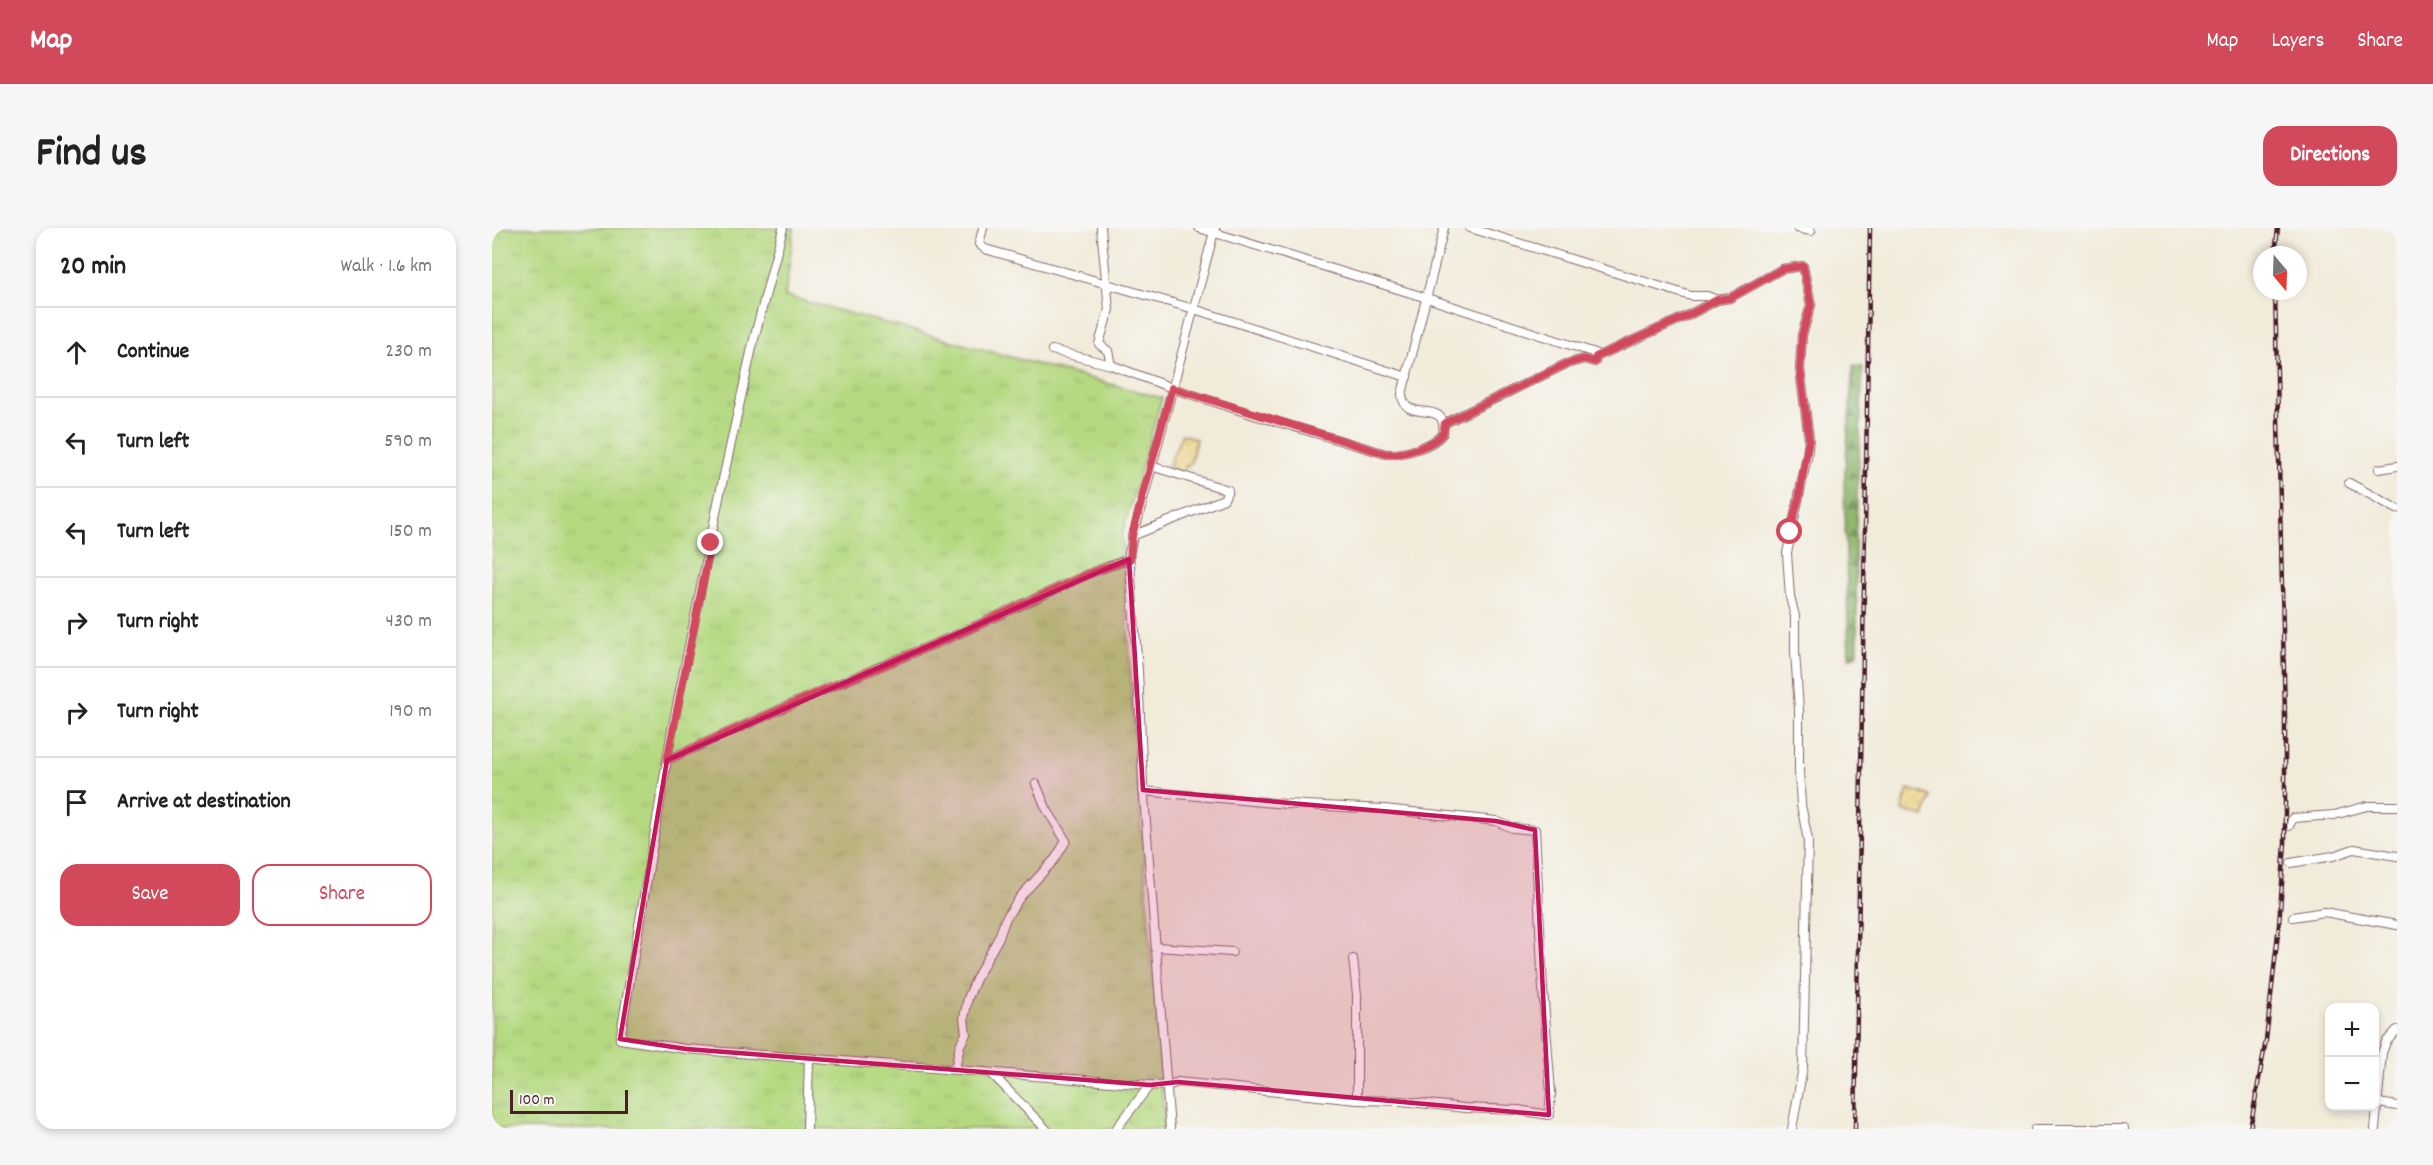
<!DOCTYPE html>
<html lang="en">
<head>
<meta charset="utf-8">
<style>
  :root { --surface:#fff; --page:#f6f6f6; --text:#222; --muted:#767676; --line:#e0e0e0; --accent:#d1495b }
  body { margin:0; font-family:Dekko,sans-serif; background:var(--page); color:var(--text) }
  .controls { position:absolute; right:18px; bottom:18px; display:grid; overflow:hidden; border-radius:12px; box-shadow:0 3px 9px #0003 }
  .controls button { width:54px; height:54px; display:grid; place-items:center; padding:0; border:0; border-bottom:2px solid var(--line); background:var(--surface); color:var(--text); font:30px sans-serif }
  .compass { position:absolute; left:1761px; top:18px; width:54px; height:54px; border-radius:50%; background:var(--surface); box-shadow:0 3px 9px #0003; rotate:161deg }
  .scale { position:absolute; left:18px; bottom:15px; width:118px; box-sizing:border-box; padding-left:6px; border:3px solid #4a1f2b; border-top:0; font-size:16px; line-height:21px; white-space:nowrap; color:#4a1f2b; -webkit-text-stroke:4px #f6f6f2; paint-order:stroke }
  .stop { position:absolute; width:18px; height:18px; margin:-14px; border:4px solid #d1495b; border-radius:50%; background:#fff }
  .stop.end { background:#d1495b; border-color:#fff; box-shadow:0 2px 6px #0008 }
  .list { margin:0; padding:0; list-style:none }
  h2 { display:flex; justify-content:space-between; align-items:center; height:78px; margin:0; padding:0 24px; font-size:26px }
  h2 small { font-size:20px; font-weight:400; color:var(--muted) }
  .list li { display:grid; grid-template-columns:39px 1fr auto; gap:18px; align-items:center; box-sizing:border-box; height:90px; padding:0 24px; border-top:2px solid var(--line) }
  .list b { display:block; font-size:22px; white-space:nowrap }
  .list em { font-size:20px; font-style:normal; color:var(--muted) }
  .actions { display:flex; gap:12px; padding:18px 24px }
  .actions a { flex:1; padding:14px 0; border:2px solid var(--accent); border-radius:18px; text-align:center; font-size:21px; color:var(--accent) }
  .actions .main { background:var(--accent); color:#fff }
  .icon { flex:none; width:33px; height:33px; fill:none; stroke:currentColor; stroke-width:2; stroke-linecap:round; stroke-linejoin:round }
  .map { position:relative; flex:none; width:1905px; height:901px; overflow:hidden; border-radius:18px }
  header { display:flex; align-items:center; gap:36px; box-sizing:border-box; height:84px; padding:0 30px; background:var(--accent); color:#fff }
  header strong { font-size:28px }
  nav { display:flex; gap:33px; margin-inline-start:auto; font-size:21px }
  .intro { display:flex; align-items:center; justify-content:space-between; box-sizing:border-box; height:144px; padding:0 36px }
  h1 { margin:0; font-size:42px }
  .button { padding:15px 27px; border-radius:18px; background:var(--accent); color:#fff; font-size:21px; font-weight:700 }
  main { display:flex; gap:36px; padding:0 36px }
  aside { flex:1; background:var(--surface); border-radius:18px; box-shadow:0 3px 9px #0003 }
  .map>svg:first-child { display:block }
  .grass { fill:url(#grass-tufts); stroke:#807c56; stroke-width:1.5 }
  .forest { fill:url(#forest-firs); stroke:#6d6c4d; stroke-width:1.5 }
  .sand { fill:url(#sand-dots); stroke:#9c7c64; stroke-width:1.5 }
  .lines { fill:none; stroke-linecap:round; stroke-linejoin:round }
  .minor-casing { stroke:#846668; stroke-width:10 }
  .minor { stroke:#fff; stroke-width:8 }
  .rail-casing { stroke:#4a1f2b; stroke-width:4.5 }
  .rail { stroke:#f6f6f2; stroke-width:2; stroke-dasharray:7; stroke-linecap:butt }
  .route { stroke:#d1495b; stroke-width:8 }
  .marked { fill:#c2185b; fill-opacity:0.2; stroke:#c2185b; stroke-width:4.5; stroke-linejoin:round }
</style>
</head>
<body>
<header>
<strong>Map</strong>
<nav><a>Map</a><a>Layers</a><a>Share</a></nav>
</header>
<div class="intro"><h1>Find us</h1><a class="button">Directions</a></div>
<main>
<aside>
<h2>20 min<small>Walk · 1.6 km</small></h2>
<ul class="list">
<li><svg class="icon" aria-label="ahead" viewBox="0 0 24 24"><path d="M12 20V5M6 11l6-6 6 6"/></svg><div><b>Continue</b></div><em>230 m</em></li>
<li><svg class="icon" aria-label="left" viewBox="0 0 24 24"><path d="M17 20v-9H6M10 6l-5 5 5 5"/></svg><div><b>Turn left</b></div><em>590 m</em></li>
<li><svg class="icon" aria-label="left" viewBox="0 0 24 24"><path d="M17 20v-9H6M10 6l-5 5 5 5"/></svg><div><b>Turn left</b></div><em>150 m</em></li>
<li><svg class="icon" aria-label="right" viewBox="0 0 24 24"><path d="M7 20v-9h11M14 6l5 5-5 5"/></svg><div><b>Turn right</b></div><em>430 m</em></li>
<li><svg class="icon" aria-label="right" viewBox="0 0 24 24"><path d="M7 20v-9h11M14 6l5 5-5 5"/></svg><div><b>Turn right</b></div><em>190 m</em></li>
<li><svg class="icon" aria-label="arrive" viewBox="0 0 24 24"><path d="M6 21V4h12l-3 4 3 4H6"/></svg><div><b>Arrive at destination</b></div></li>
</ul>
<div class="actions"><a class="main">Save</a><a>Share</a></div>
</aside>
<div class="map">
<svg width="1905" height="901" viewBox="0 0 1905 901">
  <defs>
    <pattern id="grass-tufts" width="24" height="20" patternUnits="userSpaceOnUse" patternTransform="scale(1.5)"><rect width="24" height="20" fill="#b5d981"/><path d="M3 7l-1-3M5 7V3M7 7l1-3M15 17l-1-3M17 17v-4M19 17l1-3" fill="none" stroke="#9dba70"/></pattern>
    <pattern id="forest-firs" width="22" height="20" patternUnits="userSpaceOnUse" patternTransform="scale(1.5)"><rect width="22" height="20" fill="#90b96f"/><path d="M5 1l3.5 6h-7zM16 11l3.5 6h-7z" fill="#78965b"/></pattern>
    <pattern id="sand-dots" width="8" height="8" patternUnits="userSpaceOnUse" patternTransform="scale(1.5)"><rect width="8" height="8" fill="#eeda9e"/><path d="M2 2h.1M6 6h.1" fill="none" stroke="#cebb88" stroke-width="1.8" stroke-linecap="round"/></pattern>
  </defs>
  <rect width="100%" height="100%" fill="#f6f6f2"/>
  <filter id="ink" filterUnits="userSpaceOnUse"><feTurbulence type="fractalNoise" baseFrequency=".0167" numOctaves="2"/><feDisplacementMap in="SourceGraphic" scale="12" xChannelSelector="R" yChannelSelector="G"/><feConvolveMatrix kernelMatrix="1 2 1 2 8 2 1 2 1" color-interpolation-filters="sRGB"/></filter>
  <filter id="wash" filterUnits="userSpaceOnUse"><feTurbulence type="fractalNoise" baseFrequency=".008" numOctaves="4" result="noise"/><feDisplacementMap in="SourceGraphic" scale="24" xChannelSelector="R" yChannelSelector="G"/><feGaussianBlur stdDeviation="1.35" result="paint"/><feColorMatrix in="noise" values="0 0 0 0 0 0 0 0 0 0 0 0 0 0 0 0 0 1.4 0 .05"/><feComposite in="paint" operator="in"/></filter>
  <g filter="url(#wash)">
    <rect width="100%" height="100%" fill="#f1ebda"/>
    <polygon class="grass" points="0,0 302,0 293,68 670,170 630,307 642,506 673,901 0,901"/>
    <polygon class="forest" points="1361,138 1371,139 1363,317 1366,426 1357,430 1352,257"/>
    <g class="sand">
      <polygon points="690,206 704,211 699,234 689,245 676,239"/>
      <polygon points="1416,561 1439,568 1432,589 1410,582"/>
    </g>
  </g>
  <g filter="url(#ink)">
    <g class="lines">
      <defs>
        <g id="minor">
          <polyline points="291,0 261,115 228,265 180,502 128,811 194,821 658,857 675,858 686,854 865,872 865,767 861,731"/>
          <polyline points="491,0 487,16 493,21 702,81 915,149"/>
          <polyline points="609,0 617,81 607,116 616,123 619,137"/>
          <polyline points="707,0 935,70 1103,125 1103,134 1092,131 1074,136 953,195"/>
          <polyline points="978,0 1199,68 1215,68 1225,72 1238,70 1290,41 1311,38 1319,77 1310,107 1308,141 1317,211 1315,229 1295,325 1298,369 1303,388 1303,424 1307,482 1307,543 1309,577 1316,612 1311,839 1300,901"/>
          <polyline points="1305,0 1319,3"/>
          <path d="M560,122L619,137L680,160L762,187L894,226C911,227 941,219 951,205C956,168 912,198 910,166L952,0"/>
          <polyline points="1104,129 1195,88 1225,72"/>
          <polyline points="1887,241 1905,238"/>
          <polyline points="1857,255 1905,281"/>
          <polyline points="640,308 732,271 736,262 659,238"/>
          <polyline points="175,532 327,464 464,407 601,344 637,331"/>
          <polyline points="651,563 794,576 892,581 1004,593 1020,600 1043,602 1051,761 1059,865 1057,887 1026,882 973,880 909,873 865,872"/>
          <polyline points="1797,598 1801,590 1842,587 1875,578 1905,578"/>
          <polyline points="1799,635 1841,628 1862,621 1905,628"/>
          <polyline points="1801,689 1832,684 1905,697"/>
          <polyline points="664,719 740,724"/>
          <polyline points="463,841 468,817 474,806 472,790 476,770 485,749 507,709 514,690 528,669 563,631 574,613 554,580 544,556"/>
          <polyline points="499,845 554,901"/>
          <polyline points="1887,875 1905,878"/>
          <polyline points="315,901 317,830"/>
          <polyline points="624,901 658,857"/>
          <polyline points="678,901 651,556 646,443 637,325 723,0"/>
          <polyline points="1543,901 1632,901"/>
          <polyline points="1883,901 1890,825 1894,814 1905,802"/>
        </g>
      </defs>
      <use href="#minor" class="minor-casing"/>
      <use href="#minor" class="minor"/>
      <defs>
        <g id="rail">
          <polyline points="1783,27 1786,0"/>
          <polyline points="1363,901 1378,0"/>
          <polyline points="1758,901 1774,812 1787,696 1793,615 1793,487 1783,63"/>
        </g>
      </defs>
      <use href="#rail" class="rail-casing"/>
      <use href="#rail" class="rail"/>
    </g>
  </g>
  <g class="lines" filter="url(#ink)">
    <path class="route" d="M219,315L175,532L327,464L464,407L601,344L638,331L640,308L680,160L894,226C911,227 940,219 951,205L953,195L1074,136L1092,131L1103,134L1104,129L1195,88L1225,72L1238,70L1290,41L1311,38L1319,77L1310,107L1308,141L1317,211L1307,269L1298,304"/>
  </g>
  <path class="marked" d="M637,331L651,562L1004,593L1043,602L1057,887L686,854L658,857L194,821L128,811L175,532Z"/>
</svg>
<div class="controls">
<button>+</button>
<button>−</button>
</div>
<svg class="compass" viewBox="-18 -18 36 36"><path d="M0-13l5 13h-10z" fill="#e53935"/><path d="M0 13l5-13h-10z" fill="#767676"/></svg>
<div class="scale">100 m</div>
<div class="stop" style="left:1298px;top:304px"></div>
<div class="stop end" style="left:219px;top:315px"></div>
</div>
</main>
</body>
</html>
